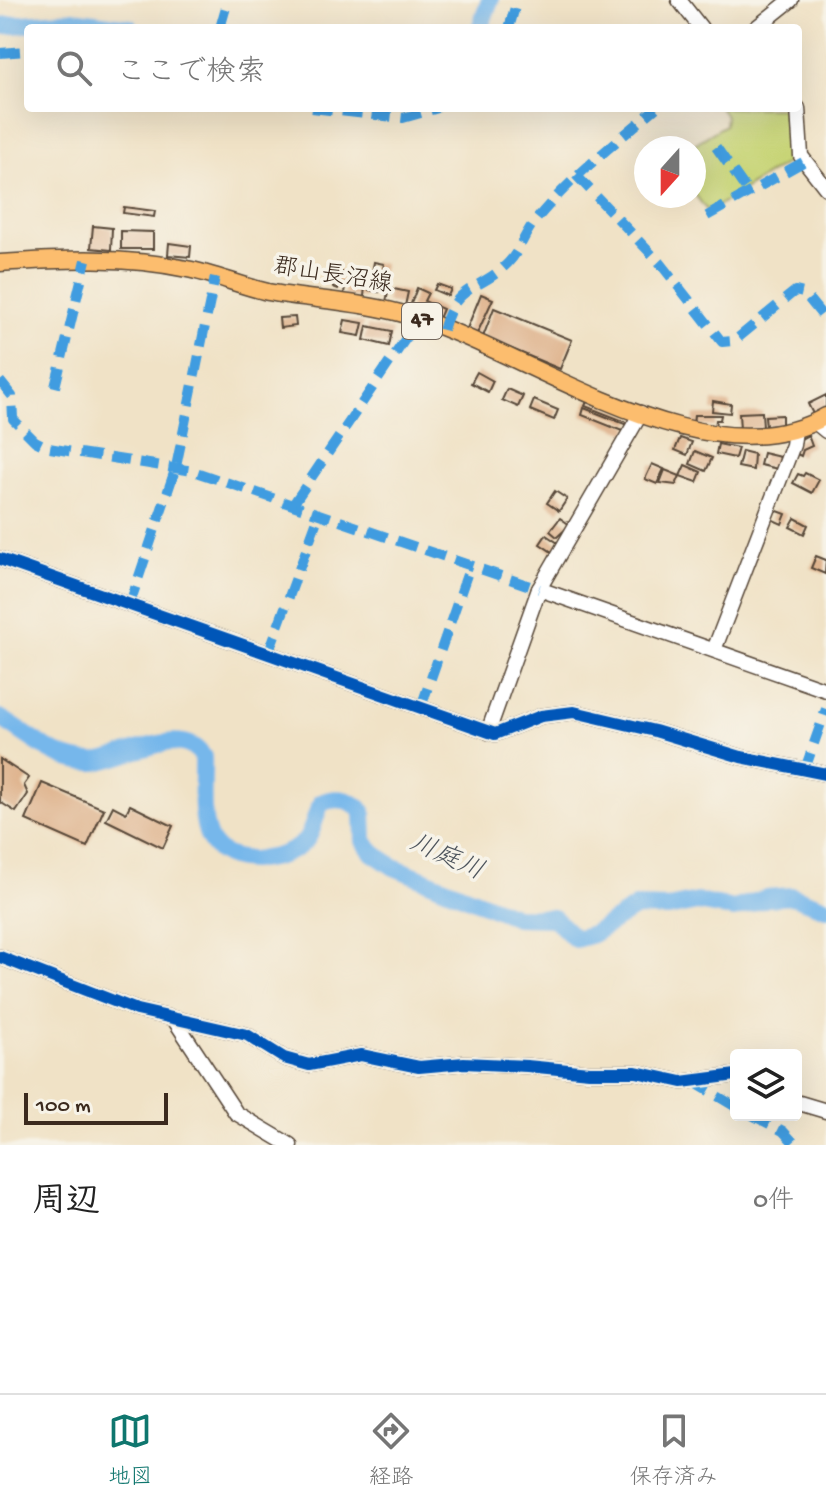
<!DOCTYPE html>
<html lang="ja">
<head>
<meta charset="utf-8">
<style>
  :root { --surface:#fff; --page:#f6f6f6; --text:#222; --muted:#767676; --line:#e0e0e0; --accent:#0f766e }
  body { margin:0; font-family:"Gochi Hand","Klee One",sans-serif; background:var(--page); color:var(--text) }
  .controls { position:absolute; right:24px; bottom:24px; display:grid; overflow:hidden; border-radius:8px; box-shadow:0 8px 32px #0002 }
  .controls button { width:72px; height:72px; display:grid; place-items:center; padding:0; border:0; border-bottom:2px solid var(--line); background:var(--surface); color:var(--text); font:40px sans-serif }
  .compass { position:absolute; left:634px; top:136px; width:72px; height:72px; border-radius:50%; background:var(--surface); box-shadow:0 8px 32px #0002; rotate:201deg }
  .scale { position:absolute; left:24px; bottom:20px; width:144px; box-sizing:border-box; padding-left:8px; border:4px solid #3b2a1e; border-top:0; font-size:22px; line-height:28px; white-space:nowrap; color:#3b2a1e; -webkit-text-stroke:6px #f7f3e8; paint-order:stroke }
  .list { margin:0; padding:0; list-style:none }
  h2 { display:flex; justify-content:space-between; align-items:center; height:104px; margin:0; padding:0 32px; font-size:34px }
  h2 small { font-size:26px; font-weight:400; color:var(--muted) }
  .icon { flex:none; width:44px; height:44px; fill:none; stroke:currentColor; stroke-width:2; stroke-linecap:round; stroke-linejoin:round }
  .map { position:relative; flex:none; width:826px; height:1145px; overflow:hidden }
  .search { position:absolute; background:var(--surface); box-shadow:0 8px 32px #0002; left:24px; right:24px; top:24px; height:88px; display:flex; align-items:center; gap:20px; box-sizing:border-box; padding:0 28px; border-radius:8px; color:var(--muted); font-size:30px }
  .sheet { height:248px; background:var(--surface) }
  nav { display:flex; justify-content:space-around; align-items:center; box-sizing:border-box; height:112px; border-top:2px solid var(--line); background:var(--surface); font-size:22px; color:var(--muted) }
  nav a { display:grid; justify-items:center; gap:4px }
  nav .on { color:var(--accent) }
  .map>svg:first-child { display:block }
  .green { fill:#c7d476; stroke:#817f4a; stroke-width:2 }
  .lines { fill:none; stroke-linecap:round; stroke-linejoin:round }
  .river { stroke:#76b7eb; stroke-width:18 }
  .building { fill:#dfb48e }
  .minor-casing { stroke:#564637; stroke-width:17 }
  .major-casing { stroke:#564637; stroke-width:19 }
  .minor { stroke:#fff; stroke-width:14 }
  .major { stroke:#fcbd6e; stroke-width:16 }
  .quiet { stroke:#3f9ce0; stroke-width:10; stroke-dasharray:20 10; stroke-linecap:butt }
  .cycleway-casing { stroke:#f7f3e8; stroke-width:17 }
  .cycleway { stroke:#0057b8; stroke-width:12 }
  .labels { text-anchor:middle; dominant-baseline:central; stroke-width:7; stroke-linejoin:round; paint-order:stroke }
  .shield { fill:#f7f3e8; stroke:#73665b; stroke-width:2 }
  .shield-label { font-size:22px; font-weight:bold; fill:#3b2a1e }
  .street-label { font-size:24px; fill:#3b2a1e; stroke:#f7f3e8 }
  .water-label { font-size:26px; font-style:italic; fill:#4d545c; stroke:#f7f3e8 }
</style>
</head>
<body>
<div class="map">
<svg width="826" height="1145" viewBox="0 0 826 1145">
  <rect width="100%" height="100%" fill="#f7f3e8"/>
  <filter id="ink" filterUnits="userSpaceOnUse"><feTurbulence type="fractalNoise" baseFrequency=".0125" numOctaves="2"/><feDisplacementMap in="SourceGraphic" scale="16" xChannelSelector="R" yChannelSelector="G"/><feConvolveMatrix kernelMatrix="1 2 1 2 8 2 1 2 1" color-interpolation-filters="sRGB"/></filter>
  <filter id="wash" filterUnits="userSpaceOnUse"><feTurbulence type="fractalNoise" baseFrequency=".006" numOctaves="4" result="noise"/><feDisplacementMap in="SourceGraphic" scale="32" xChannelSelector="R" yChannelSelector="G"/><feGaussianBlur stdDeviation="1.8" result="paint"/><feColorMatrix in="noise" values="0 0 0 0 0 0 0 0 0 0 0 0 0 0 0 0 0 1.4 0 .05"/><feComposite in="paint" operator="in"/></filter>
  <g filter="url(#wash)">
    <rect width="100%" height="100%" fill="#f0e2c6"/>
    <polygon class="green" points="720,108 793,108 797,152 794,158 708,212 694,193 694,148 688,148 725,125 726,116"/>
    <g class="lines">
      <g class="river">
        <polyline points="0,26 73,20 130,28"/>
        <polyline points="480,28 490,0"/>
        <path d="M0,718C30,735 56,763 94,762C124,760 182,722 203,757C204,782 199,815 209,838C223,870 283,863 304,842C313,834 315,814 321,803C337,796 352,799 363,812L364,841L373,853L394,867L516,917L554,918L575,939L593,934L636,907L668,908L697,902L734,909L767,898L792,896L826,908"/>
      </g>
    </g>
    <g id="blocks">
      <g class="building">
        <polygon points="124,207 155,211 154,217 123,213"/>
        <polygon points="93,226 112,228 111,250 91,248"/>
        <polygon points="121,231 153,232 153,249 121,249"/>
        <polygon points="169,243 191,246 190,257 168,255"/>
        <polygon points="374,262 384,264 379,292 369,290"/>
        <polygon points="336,271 342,272 338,289 333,287"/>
        <polygon points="345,283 365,284 364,298 344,296"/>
        <polygon points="437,284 451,289 448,296 434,290"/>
        <polygon points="389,288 408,292 405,306 386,302"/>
        <polygon points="417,288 428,293 424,301 443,309 438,321 409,309"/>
        <polygon points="481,294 493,299 476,336 466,331"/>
        <polygon points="494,308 572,340 560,369 483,337"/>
        <polygon points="295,317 296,326 280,328 279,318"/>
        <polygon points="345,320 363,323 360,336 342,333"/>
        <polygon points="367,326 392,331 389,346 364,340"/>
        <polygon points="477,372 493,381 488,392 471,383"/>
        <polygon points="507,389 523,396 518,407 502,400"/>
        <polygon points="826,395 826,411 814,416 808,404"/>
        <polygon points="588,399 633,417 631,424 585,406"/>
        <polygon points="534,400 558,410 554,420 530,410"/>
        <polygon points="713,401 731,404 730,413 712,411"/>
        <polygon points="584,408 630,426 627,433 582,415"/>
        <polygon points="762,412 763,428 740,430 739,413"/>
        <polygon points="694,415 721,415 720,420 716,420 715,427 693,425"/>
        <polygon points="782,415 782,425 766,426 765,416"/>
        <polygon points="808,435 812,446 803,450 801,456 793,452 797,441"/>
        <polygon points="680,438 692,442 687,455 675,450"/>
        <polygon points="718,444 738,448 735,458 716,454"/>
        <polygon points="695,451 712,458 706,471 690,464"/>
        <polygon points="742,451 754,454 753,470 738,467"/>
        <polygon points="763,453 780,457 778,469 760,465"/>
        <polygon points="652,464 664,469 657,484 645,479"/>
        <polygon points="685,465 701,472 697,482 680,476"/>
        <polygon points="665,470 680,476 676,485 660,483"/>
        <polygon points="805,473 819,480 812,493 793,483 798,474 803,476"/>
        <polygon points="555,491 567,499 559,511 547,503"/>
        <polygon points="775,510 786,514 782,524 771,519"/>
        <polygon points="560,518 570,525 557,537 550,531"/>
        <polygon points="795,518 808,525 804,534 790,527"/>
        <polygon points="546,535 558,543 552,552 540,544"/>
        <polygon points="816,556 826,560 825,574 811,568"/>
        <polygon points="0,759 29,778 24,785 28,794 16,812 0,802"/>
        <polygon points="42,783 104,809 87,847 26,820"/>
        <polygon points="130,805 173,826 163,848 106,820 113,806 126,813"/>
      </g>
    </g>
  </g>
  <g filter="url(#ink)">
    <use href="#blocks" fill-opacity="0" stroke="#564637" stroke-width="2"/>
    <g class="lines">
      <defs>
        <g id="minor">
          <polyline points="679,0 701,28"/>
          <polyline points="756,28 791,0"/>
          <polyline points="798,108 801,156 826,188"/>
          <polyline points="815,422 826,431"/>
          <polyline points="0,559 495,734 541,716 574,712 655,731 741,757 826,774"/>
          <polyline points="539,589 826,690"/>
          <polyline points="714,650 793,445 795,430"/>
          <polyline points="488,732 539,589 641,413"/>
          <polyline points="0,957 137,1010 247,1035 284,1058 309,1065 361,1055 419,1067 464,1063 527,1066 589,1072 636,1072 682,1082 736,1075"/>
          <polyline points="174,1019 236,1113 290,1145"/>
          <polyline points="796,1102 826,1111"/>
        </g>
        <path id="major" d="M0,263C62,259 126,256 187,269C214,274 241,286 268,292C311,300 357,301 400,313C521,345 702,488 826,416"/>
      </defs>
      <use href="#minor" class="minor-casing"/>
      <use href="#major" class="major-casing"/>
      <use href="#minor" class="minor"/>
      <use href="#major" class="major"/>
      <g class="quiet">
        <polyline points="220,28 228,0"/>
        <polyline points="509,28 517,0"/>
        <polyline points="0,53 28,51"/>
        <polyline points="312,108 403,118 438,108"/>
        <polyline points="716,147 748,192"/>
        <polyline points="576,175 659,262 722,342 734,341 795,291 804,293 826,320"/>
        <polyline points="707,216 805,161"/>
        <path d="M443,330C457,281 478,293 508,263C520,251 524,234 535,221C570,178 614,144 656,108"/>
        <polyline points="0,381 12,396 13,419 35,441 49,448 193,471 539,589"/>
        <polyline points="55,387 86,260"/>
        <polyline points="294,503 419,319"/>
        <polyline points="129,606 176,467 215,277"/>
        <polyline points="268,654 320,512"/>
        <polyline points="421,707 470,566"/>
        <polyline points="804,772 826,709"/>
        <polyline points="692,1081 736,1107"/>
        <polyline points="752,1115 783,1131 796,1145"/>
      </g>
      <defs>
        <g id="cycleway">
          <polyline points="0,559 495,734 541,716 574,712 655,731 741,757 826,774"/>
          <polyline points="0,957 137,1010 247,1035 284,1058 309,1065 361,1055 419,1067 464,1063 527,1066 589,1072 636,1072 682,1082 736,1075"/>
        </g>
      </defs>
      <use href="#cycleway" class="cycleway-casing"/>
      <use href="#cycleway" class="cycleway"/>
    </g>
  </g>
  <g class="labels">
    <rect class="shield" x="402" y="303" width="40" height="36" rx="6"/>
    <g class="shield-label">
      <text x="422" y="321">47</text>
    </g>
    <g class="street-label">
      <text transform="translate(333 277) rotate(9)">郡山長沼線</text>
    </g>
    <g class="water-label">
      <text transform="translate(446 859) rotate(24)">川庭川</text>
    </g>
  </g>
</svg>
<div class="controls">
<button><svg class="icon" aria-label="layers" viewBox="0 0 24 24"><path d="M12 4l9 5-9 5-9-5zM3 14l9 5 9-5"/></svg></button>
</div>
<svg class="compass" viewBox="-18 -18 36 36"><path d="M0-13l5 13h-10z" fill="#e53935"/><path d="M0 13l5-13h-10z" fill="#767676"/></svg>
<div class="scale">100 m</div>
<div class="search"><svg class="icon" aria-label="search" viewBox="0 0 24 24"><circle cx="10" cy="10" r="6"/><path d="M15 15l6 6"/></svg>ここで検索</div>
</div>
<section class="sheet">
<h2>周辺<small>0件</small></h2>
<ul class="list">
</ul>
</section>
<nav>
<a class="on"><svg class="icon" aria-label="map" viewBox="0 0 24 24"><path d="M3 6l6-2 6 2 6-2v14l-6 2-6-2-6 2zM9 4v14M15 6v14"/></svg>地図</a>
<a><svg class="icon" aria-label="directions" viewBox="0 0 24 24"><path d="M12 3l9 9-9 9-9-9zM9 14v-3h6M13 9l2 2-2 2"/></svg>経路</a>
<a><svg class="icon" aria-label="saved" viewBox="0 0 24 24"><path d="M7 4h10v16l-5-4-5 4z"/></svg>保存済み</a>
</nav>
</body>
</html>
